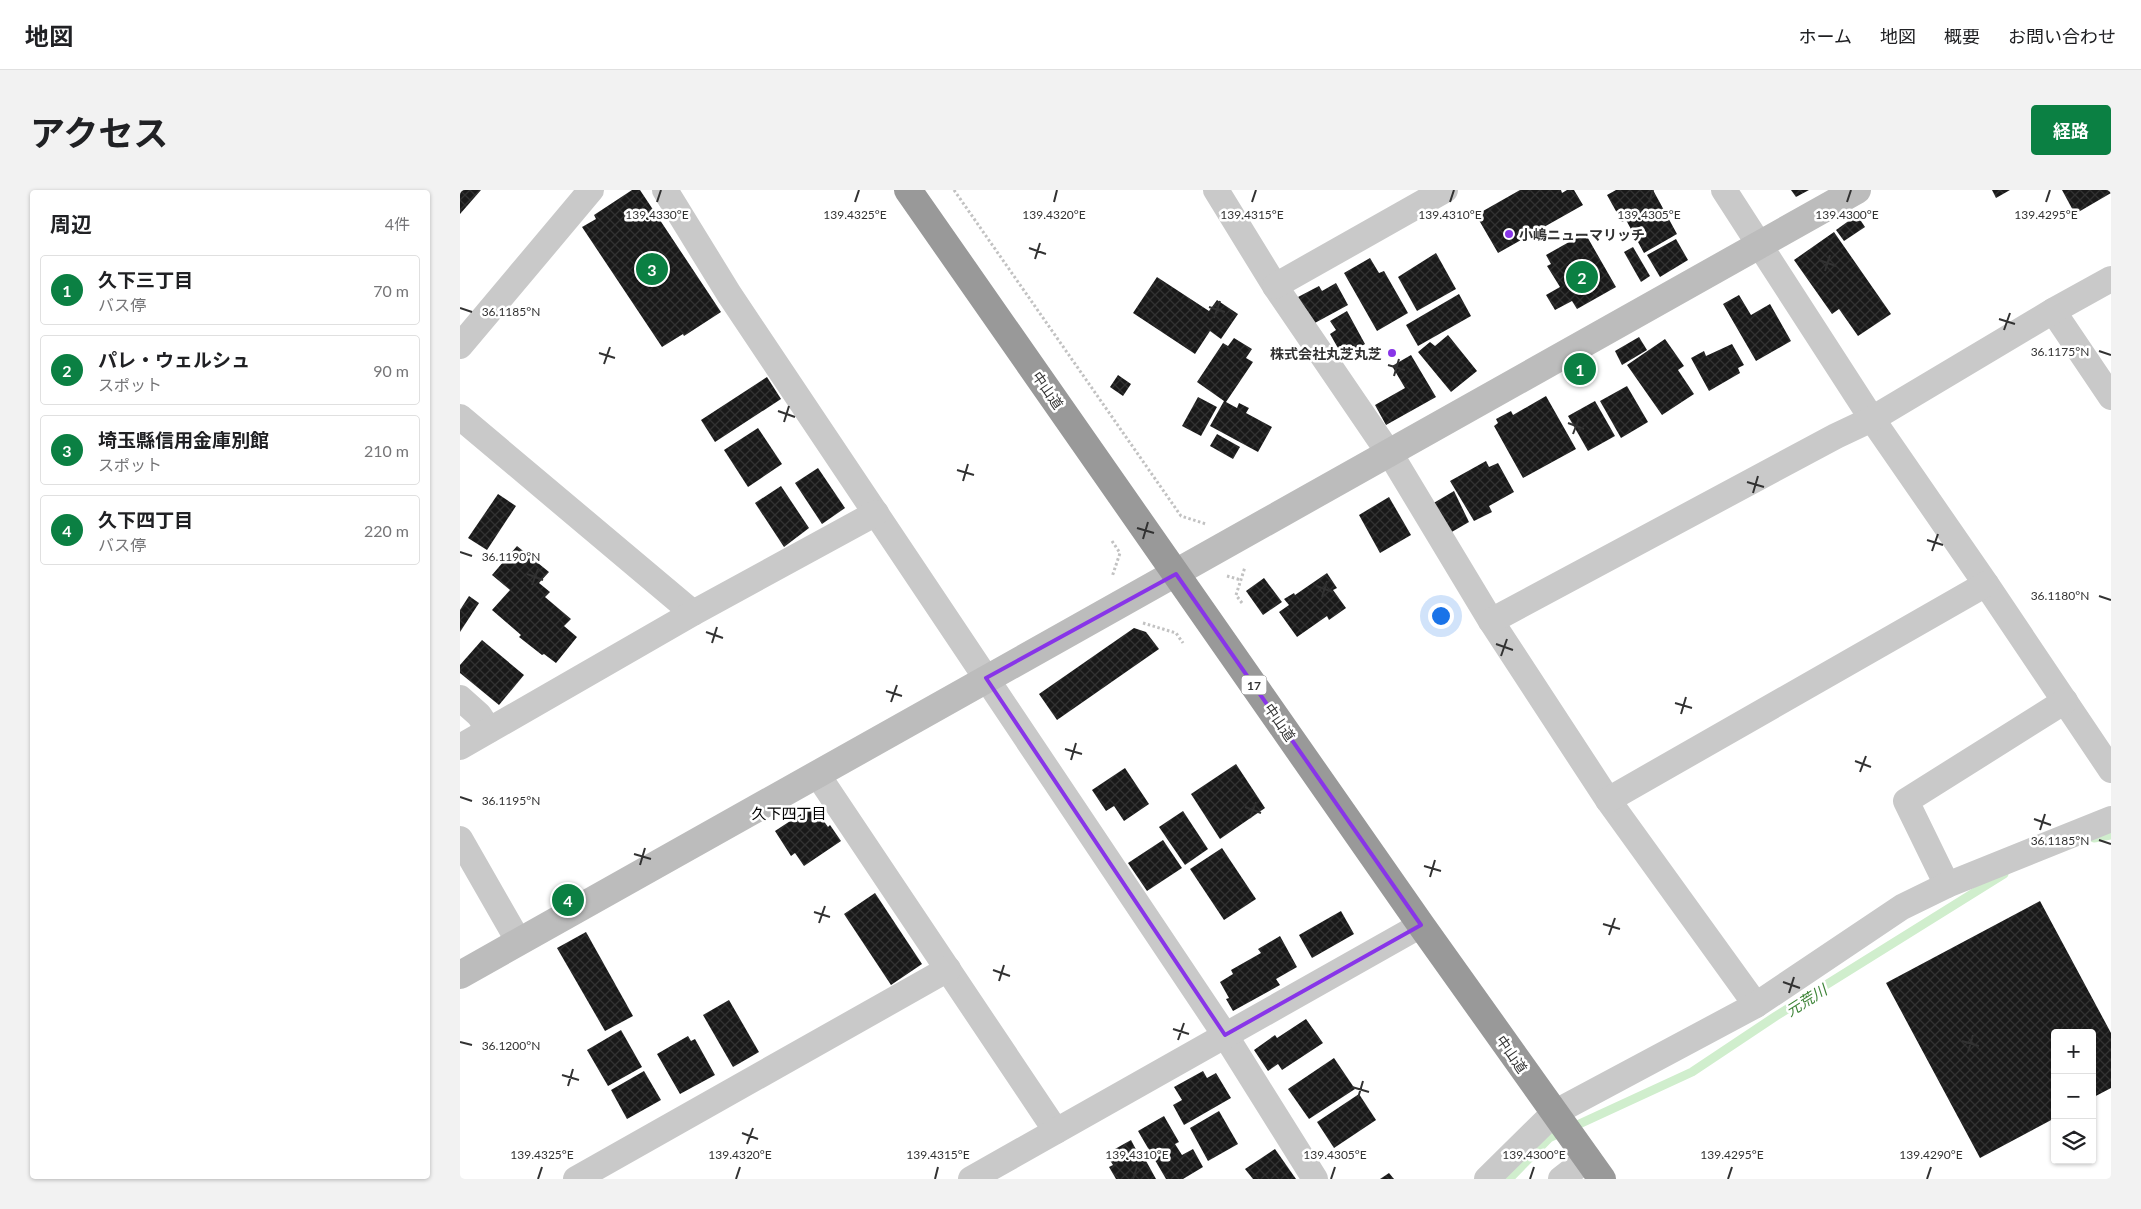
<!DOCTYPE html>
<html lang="ja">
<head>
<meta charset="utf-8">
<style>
  :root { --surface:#fff; --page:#f2f2f2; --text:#202124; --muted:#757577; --line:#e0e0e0; --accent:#0b8043 }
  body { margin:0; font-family:Lato,"Noto Sans JP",sans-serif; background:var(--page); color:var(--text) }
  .controls { position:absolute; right:15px; bottom:15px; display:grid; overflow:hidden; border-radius:5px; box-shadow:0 1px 4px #0004 }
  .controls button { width:45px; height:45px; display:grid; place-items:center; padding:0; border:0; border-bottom:1px solid var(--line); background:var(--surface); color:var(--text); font:25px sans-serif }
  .you { position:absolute; left:980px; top:425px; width:18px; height:18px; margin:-12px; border:4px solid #fff; border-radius:50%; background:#1a73e8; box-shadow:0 0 0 8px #1a73e833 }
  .badge { display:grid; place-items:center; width:32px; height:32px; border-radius:50%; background:var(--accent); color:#fff; font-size:16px; font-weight:700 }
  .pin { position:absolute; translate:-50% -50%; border:2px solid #fff; box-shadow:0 1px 5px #0006 }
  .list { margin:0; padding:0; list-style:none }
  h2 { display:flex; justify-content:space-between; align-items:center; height:65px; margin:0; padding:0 20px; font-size:21px }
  h2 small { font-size:16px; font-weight:400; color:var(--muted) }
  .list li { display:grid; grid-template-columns:32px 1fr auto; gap:15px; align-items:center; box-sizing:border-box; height:70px; margin:0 10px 10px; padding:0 10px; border:1px solid var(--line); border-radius:5px }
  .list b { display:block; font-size:19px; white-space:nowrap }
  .list p { margin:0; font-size:16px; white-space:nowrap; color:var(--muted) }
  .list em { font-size:16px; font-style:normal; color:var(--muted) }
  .icon { flex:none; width:28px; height:28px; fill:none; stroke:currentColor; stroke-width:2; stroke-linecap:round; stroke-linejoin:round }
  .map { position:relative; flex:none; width:1651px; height:989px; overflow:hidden; border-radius:5px }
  header { display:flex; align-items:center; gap:30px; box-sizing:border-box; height:70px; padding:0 25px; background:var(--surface); border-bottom:1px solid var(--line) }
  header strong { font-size:24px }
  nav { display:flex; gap:28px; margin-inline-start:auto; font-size:18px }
  .intro { display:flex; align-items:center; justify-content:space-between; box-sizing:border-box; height:120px; padding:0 30px }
  h1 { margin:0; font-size:35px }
  .button { padding:12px 22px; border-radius:5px; background:var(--accent); color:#fff; font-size:18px; font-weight:700 }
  main { display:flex; gap:30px; padding:0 30px }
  aside { flex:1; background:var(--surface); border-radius:5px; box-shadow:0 1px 4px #0004 }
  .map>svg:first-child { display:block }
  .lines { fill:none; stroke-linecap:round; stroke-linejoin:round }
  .stream { stroke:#d0eecd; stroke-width:9 }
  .building { fill:url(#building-cross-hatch) }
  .path { stroke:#c2c2c2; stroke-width:3; stroke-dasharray:2.5 2.5; stroke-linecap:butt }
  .street { stroke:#c9c9c9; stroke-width:26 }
  .secondary { stroke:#bcbcbc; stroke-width:28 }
  .highway { stroke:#999; stroke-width:28 }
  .marked { fill:none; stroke:#8835e8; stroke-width:4; stroke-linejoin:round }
  .ticks { fill:none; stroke:#323232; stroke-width:2 }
  .poi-dot { fill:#8835e8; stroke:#fff; stroke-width:2 }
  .labels { text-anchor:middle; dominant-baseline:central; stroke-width:5; stroke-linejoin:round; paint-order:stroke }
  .shield { fill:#fff; stroke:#707070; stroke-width:1 }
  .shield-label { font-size:12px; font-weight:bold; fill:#323232 }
  .poi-label { font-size:14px; font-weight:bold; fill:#323232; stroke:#fff; text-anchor:start }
  .street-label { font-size:14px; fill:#323232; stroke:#fff }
  .neighbourhood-label { font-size:15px; fill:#000; stroke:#fff }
  .water-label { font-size:15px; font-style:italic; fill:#3c8336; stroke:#fff }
  .ticks-label { font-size:12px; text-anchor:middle; fill:#323232; stroke:#fff; stroke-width:5; stroke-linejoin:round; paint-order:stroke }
</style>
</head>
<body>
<header>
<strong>地図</strong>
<nav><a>ホーム</a><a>地図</a><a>概要</a><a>お問い合わせ</a></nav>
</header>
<div class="intro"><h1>アクセス</h1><a class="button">経路</a></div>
<main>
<aside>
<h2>周辺<small>4件</small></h2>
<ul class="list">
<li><span class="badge">1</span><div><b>久下三丁目</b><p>バス停</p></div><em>70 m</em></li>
<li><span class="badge">2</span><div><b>パレ・ウェルシュ</b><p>スポット</p></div><em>90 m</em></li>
<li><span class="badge">3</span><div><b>埼玉縣信用金庫別館</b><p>スポット</p></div><em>210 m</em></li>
<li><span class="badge">4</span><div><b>久下四丁目</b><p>バス停</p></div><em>220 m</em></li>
</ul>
</aside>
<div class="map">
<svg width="1651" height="989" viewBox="0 0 1651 989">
  <defs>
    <pattern id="building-cross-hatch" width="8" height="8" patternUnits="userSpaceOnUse" patternTransform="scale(1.25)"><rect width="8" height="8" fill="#191919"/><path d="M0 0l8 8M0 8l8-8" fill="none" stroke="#323232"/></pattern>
  </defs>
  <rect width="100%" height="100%" fill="#fff"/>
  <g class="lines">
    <g class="stream">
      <polyline points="1634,648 1651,645"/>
      <polyline points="1049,989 1089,948 1232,882 1316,826 1544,684"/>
    </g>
  </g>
  <g class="building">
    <polygon points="0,0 21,0 0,24"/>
    <polygon points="172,0 180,0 261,122 224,146 223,144 202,157 122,37 136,29 134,25"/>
    <polygon points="1060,0 1101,0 1102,3 1107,0 1114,0 1123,15 1038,63 1016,25"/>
    <polygon points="1156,0 1193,0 1217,44 1184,63 1166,30 1162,32 1147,5"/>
    <polygon points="1331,0 1349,0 1336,7"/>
    <polygon points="1532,0 1550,0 1536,8"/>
    <polygon points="1602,0 1649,0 1651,3 1615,24"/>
    <polygon points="1397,25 1405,37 1384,51 1376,40"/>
    <polygon points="1374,42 1431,124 1398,146 1379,119 1372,124 1334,70"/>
    <polygon points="1125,43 1156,97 1117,119 1112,111 1095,120 1086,105 1100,97 1087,76 1091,74 1086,65"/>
    <polygon points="1216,49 1228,70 1200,87 1187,65"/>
    <polygon points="1173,57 1190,86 1181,92 1164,62"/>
    <polygon points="976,63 996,99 957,121 938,87"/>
    <polygon points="910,68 919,83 924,81 948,123 917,141 884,83"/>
    <polygon points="697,87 749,121 757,110 778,124 761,149 750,141 735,164 673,123"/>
    <polygon points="876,93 888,115 853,134 838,107 859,96 862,101"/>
    <polygon points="999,104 1011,126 958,156 946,135"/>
    <polygon points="1279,105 1291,125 1310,114 1331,151 1296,171 1263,114"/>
    <polygon points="887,121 905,154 883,167 870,144 876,140 870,131"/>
    <polygon points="988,145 1017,181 991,202 958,162 970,152 975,156"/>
    <polygon points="1179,147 1187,160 1162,175 1155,161"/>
    <polygon points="774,148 792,159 786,168 793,172 766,212 777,218 779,213 789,218 786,223 812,237 798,262 750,236 764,211 737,192 763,153 768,156"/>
    <polygon points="1205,149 1224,176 1218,180 1234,204 1202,225 1167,175"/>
    <polygon points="1272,154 1284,175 1278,178 1280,183 1249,201 1231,168 1244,161 1246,166"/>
    <polygon points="951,165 976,207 926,235 915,215 945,198 932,176"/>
    <polygon points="658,185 671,194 663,206 650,197"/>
    <polygon points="307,187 321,209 255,252 241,230"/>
    <polygon points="1167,196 1188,232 1161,248 1140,211"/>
    <polygon points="1086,206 1116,259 1063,288 1034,236 1038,233 1036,229 1051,221 1053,225"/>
    <polygon points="738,207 757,217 741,246 722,236"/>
    <polygon points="1135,211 1155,246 1128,261 1108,226"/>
    <polygon points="298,238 322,274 288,297 264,260"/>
    <polygon points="757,244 780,257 773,269 750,256"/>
    <polygon points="1026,271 1029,277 1038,273 1054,302 1029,316 1032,322 1014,331 990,291"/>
    <polygon points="358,278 385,318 362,334 335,293"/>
    <polygon points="321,296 349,338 324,357 295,313"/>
    <polygon points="994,301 1009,332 990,343 972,314"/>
    <polygon points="38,304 56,316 27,360 8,348"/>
    <polygon points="929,307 951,345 920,363 899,325"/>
    <polygon points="57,356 89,382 79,393 90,402 85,407 111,429 104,436 117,447 96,473 84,464 82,465 59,447 61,445 32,420 50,400 32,385"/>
    <polygon points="867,383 877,398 873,400 886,418 869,430 867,426 837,447 819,422 829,415 824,409 834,403 835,405"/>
    <polygon points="804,388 822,412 803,425 786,401"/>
    <polygon points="9,406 19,413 0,442 0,420"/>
    <polygon points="674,438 686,442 699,459 597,530 579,504"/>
    <polygon points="22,450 64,485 39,515 0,483 0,475"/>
    <polygon points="776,574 805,618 760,649 731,604"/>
    <polygon points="665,578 689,614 664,631 654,616 646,621 632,600"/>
    <polygon points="353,616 368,637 370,635 381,651 344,676 335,663 331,666 315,641"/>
    <polygon points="723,621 748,659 725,675 699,637"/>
    <polygon points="703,650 722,678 687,701 668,673"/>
    <polygon points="762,658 796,709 764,730 730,679"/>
    <polygon points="415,703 462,774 431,795 384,724"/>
    <polygon points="1580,711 1651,843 1651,898 1632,908 1632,843 1595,843 1595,928 1520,968 1426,793"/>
    <polygon points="881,721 894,744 852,768 839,745"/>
    <polygon points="126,742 173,826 145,841 97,758"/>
    <polygon points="820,746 837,777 816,789 820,795 773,821 766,809 769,808 760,792 773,784 771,780 801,763 798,759"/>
    <polygon points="269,810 299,862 273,877 243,825"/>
    <polygon points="846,829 863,853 822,880 818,874 808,881 794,860 815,845 817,848"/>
    <polygon points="161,840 182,877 148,896 127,860"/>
    <polygon points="228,846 231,851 235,849 255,885 220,904 197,864"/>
    <polygon points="874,868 895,899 849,929 828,899"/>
    <polygon points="184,881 201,910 167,929 151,900"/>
    <polygon points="743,881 747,888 756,883 771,908 724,935 713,915 722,910 714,897"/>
    <polygon points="899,904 916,930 874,958 857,932"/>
    <polygon points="759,921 778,954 748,971 730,938"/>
    <polygon points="704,926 719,952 715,954 722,965 733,959 743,977 723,989 706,989 678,941"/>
    <polygon points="671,950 682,971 685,969 696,989 656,989 649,977 653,975 646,964"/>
    <polygon points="815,959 836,989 793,989 785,979"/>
    <polygon points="929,983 934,989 920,989"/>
  </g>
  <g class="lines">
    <g class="path">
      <polyline points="494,0 721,326 746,334"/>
      <polyline points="652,351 660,363 652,387"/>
      <polyline points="767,386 781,390"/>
      <polyline points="782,413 776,405 785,377"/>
      <polyline points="683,433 716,443 723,453"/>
    </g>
    <g class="street">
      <polyline points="205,0 269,104 765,845 855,989"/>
      <polyline points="756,0 815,96 937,275 1031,431 1148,610 1296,815"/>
      <polyline points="1264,0 1412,229 1526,394 1651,580"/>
      <polyline points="815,96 985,0"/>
      <polyline points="1593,121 1651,207"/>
      <polyline points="0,156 131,0"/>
      <polyline points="0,227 233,423"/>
      <polyline points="1031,431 1376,246 1412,229 1593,121 1651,89"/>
      <polyline points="0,508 19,525 29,540"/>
      <polyline points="0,557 233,423 416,323"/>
      <polyline points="357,584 596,941"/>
      <polyline points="1148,610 1526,394"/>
      <polyline points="0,649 59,752"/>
      <polyline points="1487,695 1446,611 1605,511"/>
      <polyline points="116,989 488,779"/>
      <polyline points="511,989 961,735"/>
      <polyline points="1027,989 1094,923 1296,815 1442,717 1487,695 1651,629"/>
      <polyline points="1101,989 1128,968"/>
    </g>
    <polyline class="secondary" points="0,785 1397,0"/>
    <polyline class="highway" points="448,0 961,735 1142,989"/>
  </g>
  <path class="marked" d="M716,384L961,735L765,845L526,488Z"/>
  <path class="ticks" d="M197,12L201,0M395,12L399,0M594,12L597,0M792,12L796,0M990,12L994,0M1189,12L1193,0M1387,12L1391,0M1586,12L1590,0M569,58L586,64M575,69L580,53M1359,70L1376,76M1365,81L1370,65M749,117L765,122M0,118L12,122M754,128L760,111M1539,129L1555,134M1544,140L1550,123M1639,161L1651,165M139,163L155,168M144,174L150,157M928,175L945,180M934,186L939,169M318,221L335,227M324,232L329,216M1108,233L1124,239M1113,244L1119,228M497,280L514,285M503,291L508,274M1287,292L1304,297M1293,303L1298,286M677,338L694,343M683,349L688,332M1467,350L1483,355M1472,361L1478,344M0,362L12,366M67,384L83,390M72,395L78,379M856,396L873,402M1639,406L1651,410M862,407L867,391M246,442L263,448M252,453L257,437M1036,454L1053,460M1041,466L1047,449M426,501L442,506M431,512L437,495M1215,513L1232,518M1221,524L1226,507M605,559L622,564M611,570L616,553M1395,571L1411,577M1400,582L1406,566M0,607L12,611M785,617L801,623M790,628L796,612M1574,629L1591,635M1580,640L1585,624M1639,650L1651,654M174,664L191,669M180,675L185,658M964,676L981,681M970,687L975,670M354,722L370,727M359,733L365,716M1143,734L1160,739M1149,745L1155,728M533,780L550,786M539,791L544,775M1323,792L1340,798M1329,803L1334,787M713,839L729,844M718,850L724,833M1502,851L1519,856M0,852L12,855M1508,862L1513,845M102,885L119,890M108,896L113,879M892,897L909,902M898,908L903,891M282,943L298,949M287,954L293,938M78,989L82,977M276,989L280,977M475,989L478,977M673,989L677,977M871,989L875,977M1070,989L1074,977M1268,989L1272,977M1467,989L1471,977"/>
  <g class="poi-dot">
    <circle cx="1049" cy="44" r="5"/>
    <circle cx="932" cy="163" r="5"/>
  </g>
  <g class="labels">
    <rect class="shield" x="781.5" y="485.5" width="25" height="19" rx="4"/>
    <g class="shield-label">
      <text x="794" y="495">17</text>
    </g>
    <g class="poi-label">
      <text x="1059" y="44">小嶋ニューマリッチ</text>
      <text x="922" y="163" text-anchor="end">株式会社丸芝丸芝</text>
    </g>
    <g class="street-label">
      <text transform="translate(588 200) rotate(55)">中山道</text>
      <text transform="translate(820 532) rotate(55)">中山道</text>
      <text transform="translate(1052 864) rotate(55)">中山道</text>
    </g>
    <g class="neighbourhood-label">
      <text x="329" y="623">久下四丁目</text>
    </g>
    <g class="water-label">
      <text transform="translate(1346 810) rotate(-32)">元荒川</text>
    </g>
  </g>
  <g class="ticks-label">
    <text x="197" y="29">139.4330°E</text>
    <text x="395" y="29">139.4325°E</text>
    <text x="594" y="29">139.4320°E</text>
    <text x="792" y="29">139.4315°E</text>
    <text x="990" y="29">139.4310°E</text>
    <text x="1189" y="29">139.4305°E</text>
    <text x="1387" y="29">139.4300°E</text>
    <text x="1586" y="29">139.4295°E</text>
    <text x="51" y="126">36.1185°N</text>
    <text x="1600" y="166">36.1175°N</text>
    <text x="51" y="371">36.1190°N</text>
    <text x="1600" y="410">36.1180°N</text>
    <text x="51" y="615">36.1195°N</text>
    <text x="1600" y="655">36.1185°N</text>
    <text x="51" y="860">36.1200°N</text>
    <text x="82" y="969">139.4325°E</text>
    <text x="280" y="969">139.4320°E</text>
    <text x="478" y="969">139.4315°E</text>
    <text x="677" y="969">139.4310°E</text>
    <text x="875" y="969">139.4305°E</text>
    <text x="1074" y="969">139.4300°E</text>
    <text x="1272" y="969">139.4295°E</text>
    <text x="1471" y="969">139.4290°E</text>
  </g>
</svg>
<div class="controls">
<button>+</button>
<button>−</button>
<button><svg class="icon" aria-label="layers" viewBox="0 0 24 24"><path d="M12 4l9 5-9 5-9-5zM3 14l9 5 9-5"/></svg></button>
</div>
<div class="you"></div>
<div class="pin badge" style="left:1120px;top:179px">1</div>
<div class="pin badge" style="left:1122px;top:87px">2</div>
<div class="pin badge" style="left:192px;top:79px">3</div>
<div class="pin badge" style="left:108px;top:710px">4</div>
</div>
</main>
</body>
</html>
